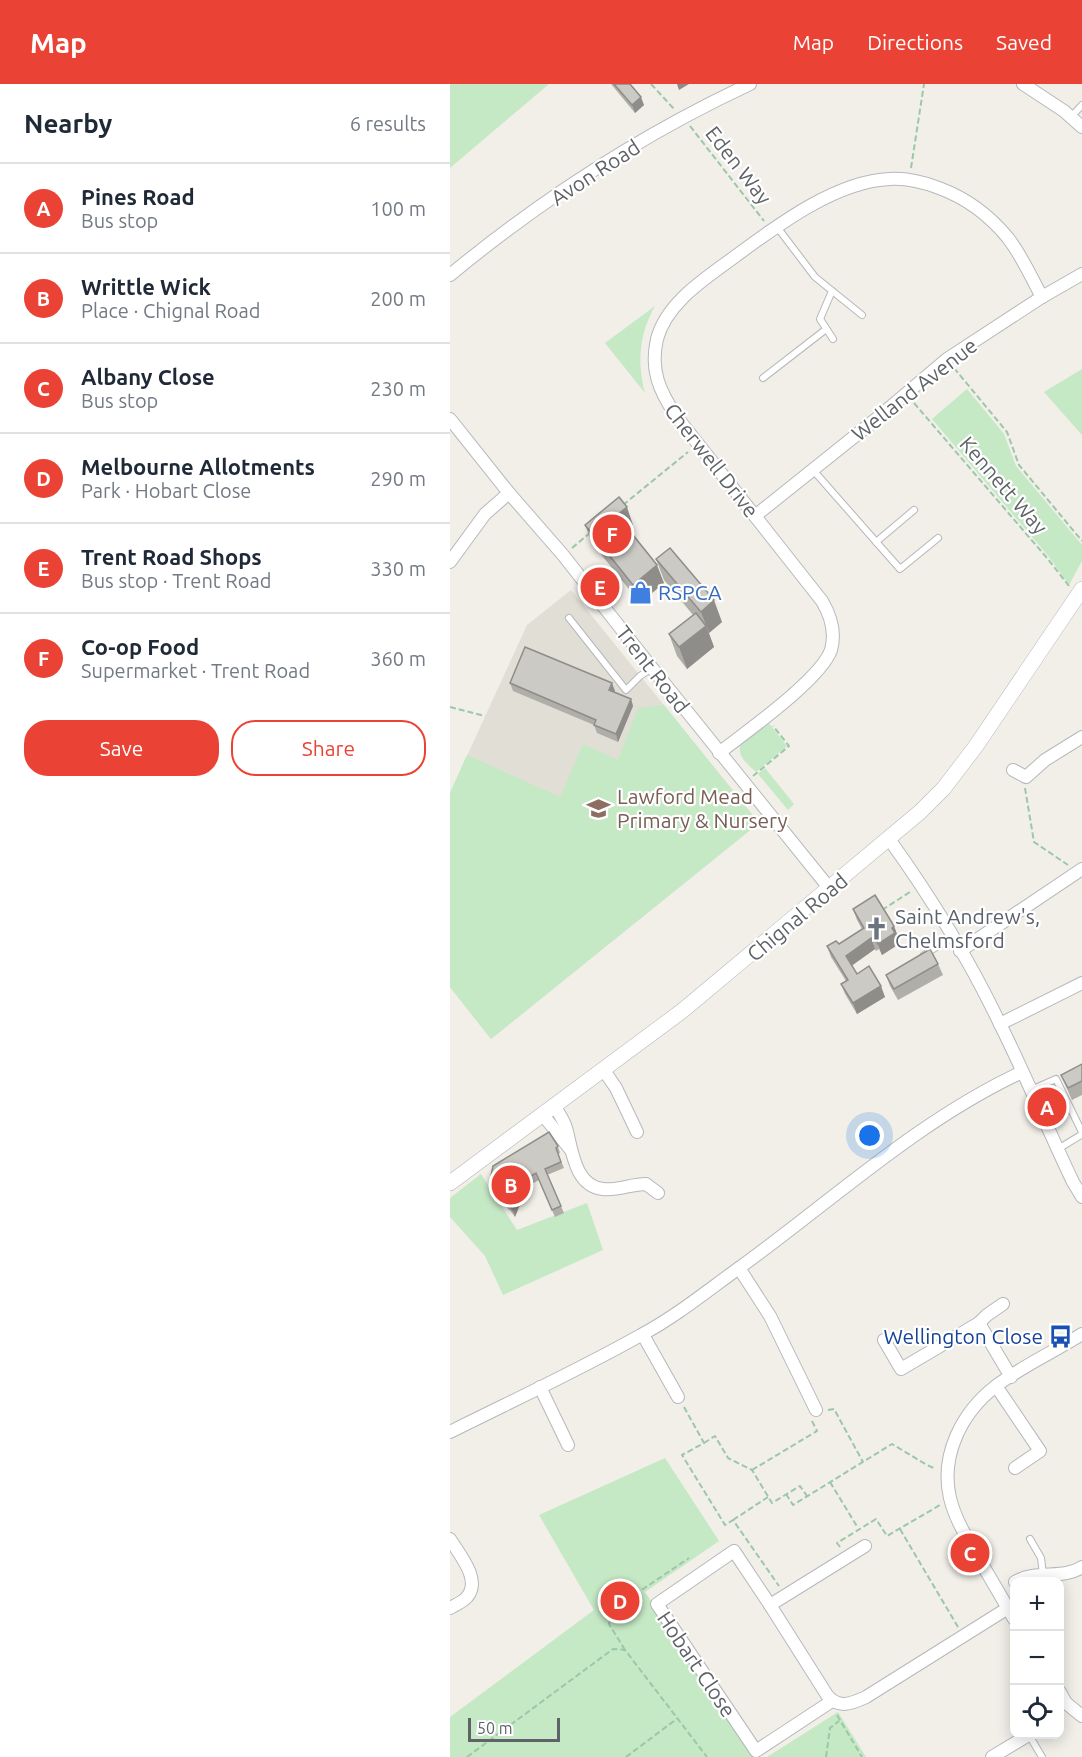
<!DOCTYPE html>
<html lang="en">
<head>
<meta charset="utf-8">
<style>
  :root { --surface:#fff; --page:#f2f2f3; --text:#1f2937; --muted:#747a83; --line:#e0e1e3; --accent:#ea4335 }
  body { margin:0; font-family:Ubuntu,sans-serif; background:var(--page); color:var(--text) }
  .controls { position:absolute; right:18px; bottom:18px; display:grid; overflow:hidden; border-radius:12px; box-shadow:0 3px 15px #0003 }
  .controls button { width:54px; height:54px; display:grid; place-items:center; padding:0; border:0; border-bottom:2px solid var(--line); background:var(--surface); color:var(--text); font:30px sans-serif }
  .scale { position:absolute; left:18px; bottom:15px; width:92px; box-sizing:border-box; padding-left:6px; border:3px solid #5f6368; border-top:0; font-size:16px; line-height:21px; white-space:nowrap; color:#5f6368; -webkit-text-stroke:4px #fff; paint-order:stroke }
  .you { position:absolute; left:420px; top:1052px; width:21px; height:21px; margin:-15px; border:4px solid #fff; border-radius:50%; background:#1a73e8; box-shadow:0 0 0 9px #1a73e833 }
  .badge { display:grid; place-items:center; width:39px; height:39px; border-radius:50%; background:var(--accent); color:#fff; font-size:20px; font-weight:700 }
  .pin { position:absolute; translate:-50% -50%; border:3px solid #fff; box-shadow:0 2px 6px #0006 }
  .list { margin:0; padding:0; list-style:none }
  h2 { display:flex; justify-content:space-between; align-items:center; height:78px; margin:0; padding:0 24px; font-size:26px }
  h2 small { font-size:20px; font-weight:400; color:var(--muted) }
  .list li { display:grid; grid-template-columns:39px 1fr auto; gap:18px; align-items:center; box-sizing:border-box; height:90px; padding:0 24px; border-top:2px solid var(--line) }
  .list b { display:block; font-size:22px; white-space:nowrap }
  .list p { margin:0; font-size:20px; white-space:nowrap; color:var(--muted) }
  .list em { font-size:20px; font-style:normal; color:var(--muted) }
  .actions { display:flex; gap:12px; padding:18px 24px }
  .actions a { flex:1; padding:14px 0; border:2px solid var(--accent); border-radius:24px; text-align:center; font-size:21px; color:var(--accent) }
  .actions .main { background:var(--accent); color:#fff }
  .icon { flex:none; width:33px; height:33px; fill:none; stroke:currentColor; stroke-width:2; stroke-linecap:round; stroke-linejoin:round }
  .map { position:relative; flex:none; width:632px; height:1673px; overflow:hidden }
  header { display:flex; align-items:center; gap:36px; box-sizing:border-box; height:84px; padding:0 30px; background:var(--accent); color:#fff }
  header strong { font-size:28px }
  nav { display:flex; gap:33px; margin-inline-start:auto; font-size:21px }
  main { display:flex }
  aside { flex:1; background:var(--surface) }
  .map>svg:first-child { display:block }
  .education { fill:#e1ded6 }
  .green { fill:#c5e8c5 }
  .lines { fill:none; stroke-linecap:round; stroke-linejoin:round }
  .service-casing { stroke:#b5b8bc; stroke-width:8 }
  .minor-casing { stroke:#b5b8bc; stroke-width:14 }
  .tertiary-casing { stroke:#b5b8bc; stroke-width:16 }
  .path { stroke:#9cc7a9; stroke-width:2; stroke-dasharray:6 3; stroke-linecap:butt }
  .service { stroke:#fff; stroke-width:6 }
  .minor { stroke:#fff; stroke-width:12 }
  .tertiary { stroke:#fff; stroke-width:15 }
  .wall { fill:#afaea9 }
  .shaded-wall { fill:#8f8d8a }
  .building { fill:#cccac5; stroke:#8f8d8a; stroke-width:1.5 }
  .labels { text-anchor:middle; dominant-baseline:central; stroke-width:4.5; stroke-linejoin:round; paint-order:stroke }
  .street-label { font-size:21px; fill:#5f6368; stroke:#fff }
  .shop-label { font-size:21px; fill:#366cbe; stroke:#fff; text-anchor:start }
  .education-label { font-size:21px; fill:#785e54; stroke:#fff; text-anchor:start }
  .worship-label { font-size:21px; fill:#5b616d; stroke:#fff; text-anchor:start }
  .transit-label { font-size:21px; fill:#164399; stroke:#fff; text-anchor:end }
</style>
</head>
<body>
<header>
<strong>Map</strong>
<nav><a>Map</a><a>Directions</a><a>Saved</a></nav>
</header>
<main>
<aside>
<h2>Nearby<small>6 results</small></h2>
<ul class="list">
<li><span class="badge">A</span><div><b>Pines Road</b><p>Bus stop</p></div><em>100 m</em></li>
<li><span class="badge">B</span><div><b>Writtle Wick</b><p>Place · Chignal Road</p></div><em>200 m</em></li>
<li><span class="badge">C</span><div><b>Albany Close</b><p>Bus stop</p></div><em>230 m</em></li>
<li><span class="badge">D</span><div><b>Melbourne Allotments</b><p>Park · Hobart Close</p></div><em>290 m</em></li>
<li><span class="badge">E</span><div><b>Trent Road Shops</b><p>Bus stop · Trent Road</p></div><em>330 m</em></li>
<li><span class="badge">F</span><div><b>Co-op Food</b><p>Supermarket · Trent Road</p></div><em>360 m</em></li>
</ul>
<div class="actions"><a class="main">Save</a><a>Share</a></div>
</aside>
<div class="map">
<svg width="632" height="1673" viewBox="0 0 632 1673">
  <rect width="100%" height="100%" fill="#f1efe8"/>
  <polygon class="education" points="121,506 309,739 41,955 0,903 0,709 77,541"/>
  <g class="green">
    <polygon points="0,0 99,0 0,84"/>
    <path d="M205,222C189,250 187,278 195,309L155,259Z"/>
    <polygon points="632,285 632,351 594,308"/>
    <polygon points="517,305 554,350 566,382 632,461 632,477 619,501 599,473 482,335"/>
    <polygon points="214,621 309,739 41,955 0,903 0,709 17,671 110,713 133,660 168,676 188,624"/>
    <path d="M318,638L337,662L306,688C298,680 288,674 290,662Z"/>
    <polygon points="315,684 344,720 338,726 308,690"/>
    <polygon points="31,1090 67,1146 137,1119 153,1166 53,1211 35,1172 0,1133 0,1114"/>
    <polygon points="215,1374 269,1457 195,1508 306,1673 0,1673 0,1633 144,1526 89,1431"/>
    <polygon points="388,1628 416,1673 317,1673"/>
  </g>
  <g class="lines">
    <defs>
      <g id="service">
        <polyline points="621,33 632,21"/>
        <polyline points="327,143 365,193 412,231"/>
        <polyline points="382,207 370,235 383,255"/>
        <polyline points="313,294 375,246"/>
        <polyline points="363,386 450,485 488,454"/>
        <polyline points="426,458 464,426"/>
        <polyline points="119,534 176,606 190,592 202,584"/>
        <polyline points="474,871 502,853"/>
        <polyline points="581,1006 606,995 632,1048 631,1051 608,1065"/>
        <polyline points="580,1455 591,1474 593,1490"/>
        <polyline points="579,1651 592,1673"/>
      </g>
      <g id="minor">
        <polyline points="573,0 614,27 632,43"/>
        <path d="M0,191C91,116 193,50 300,0"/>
        <polyline points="0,335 59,409 113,471 202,584 380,805"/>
        <polyline points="305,432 425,336 497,275 592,213 632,190"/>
        <polyline points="0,478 35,430 59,409"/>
        <path d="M269,669C296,648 371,595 381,566C386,548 381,532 372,517L226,332C209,306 200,286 207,255C217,217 258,193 287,171C329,140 387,97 440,95C457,94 473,98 489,104C516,114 540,132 558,154C572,172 581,193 592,213"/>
        <polyline points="563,686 576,693 595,676 632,653"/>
        <path d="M439,755C480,812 520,877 550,940C576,992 598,1046 623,1098L632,1113"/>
        <polyline points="510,867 632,785"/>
        <polyline points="550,940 632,899"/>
        <polyline points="153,985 166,1004 187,1048"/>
        <path d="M105,1023C109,1030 114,1036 116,1044C122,1064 124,1102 153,1105C167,1107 181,1100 196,1100L208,1109"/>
        <polyline points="93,1031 120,1065"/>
        <polyline points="289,1184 320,1232 366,1326"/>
        <polyline points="529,1239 537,1231 553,1220"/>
        <polyline points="193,1251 228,1313"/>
        <polyline points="434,1256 451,1285 529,1239 561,1293"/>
        <polyline points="546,1302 590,1367 565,1384"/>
        <polyline points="90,1303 118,1361"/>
        <path d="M0,1348C64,1316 129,1286 191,1251C225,1233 257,1207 289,1184C382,1117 467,1037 572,988"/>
        <path d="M0,1455C9,1470 32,1496 17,1513C13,1518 5,1521 0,1524"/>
        <path d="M565,1498C587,1485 613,1496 632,1483"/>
        <path d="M320,1521L377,1611C388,1625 401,1620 416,1613L558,1524"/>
        <path d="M564,1535C552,1514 540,1493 527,1472C517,1454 505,1435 500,1414C490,1371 512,1328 546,1302C572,1282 604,1268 632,1250"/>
        <polyline points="610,1608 616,1619 632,1632"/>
        <polyline points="382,1617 306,1667 207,1520 284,1467 320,1521 415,1462"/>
        <polyline points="542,1673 580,1650"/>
      </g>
      <polyline id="tertiary" points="0,1099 232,927 470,728 494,704 526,662 632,505"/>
    </defs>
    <use href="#service" class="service-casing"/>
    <use href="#minor" class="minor-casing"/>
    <use href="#tertiary" class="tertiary-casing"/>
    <g class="path">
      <polyline points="201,0 224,25"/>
      <polyline points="240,42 314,137"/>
      <polyline points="461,84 474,0"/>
      <polyline points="504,284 557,348 569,381 632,457"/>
      <polyline points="464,319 597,474 619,502"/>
      <polyline points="173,421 238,368"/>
      <polyline points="122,464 141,448"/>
      <polyline points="0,623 35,632"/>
      <polyline points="303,692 339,662 323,642"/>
      <polyline points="575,704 584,758 618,781"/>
      <polyline points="432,826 460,808"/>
      <polyline points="234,1323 254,1359 232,1371 275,1441 283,1436 329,1502"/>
      <polyline points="378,1326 384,1325 413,1378"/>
      <polyline points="254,1359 265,1352 278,1374 302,1386 322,1419 350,1402 357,1412"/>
      <polyline points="302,1386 367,1347 362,1337"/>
      <polyline points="380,1398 408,1444"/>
      <polyline points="336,1410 343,1421 442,1360 477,1381 486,1385"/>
      <polyline points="283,1436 318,1413"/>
      <polyline points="450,1445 508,1543"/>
      <polyline points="390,1463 387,1459 426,1435 437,1452 490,1421"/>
      <polyline points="175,1566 159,1540 162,1526 239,1474"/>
      <polyline points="387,1631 412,1673"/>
      <polyline points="17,1673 163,1565 175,1566 257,1673"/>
      <polyline points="176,1673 228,1634"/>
      <polyline points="376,1673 380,1644 389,1637"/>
    </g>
    <use href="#service" class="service"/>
    <use href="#minor" class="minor"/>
    <use href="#tertiary" class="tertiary"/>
  </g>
  <g class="wall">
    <polygon points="161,0 180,0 194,21 185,29"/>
    <polygon points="135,441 183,441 178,445 214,499 190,519 142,459"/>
    <polygon points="206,475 272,538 259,549 264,563 237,585 227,572 219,550 243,531 214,496"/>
    <polygon points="60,599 162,599 164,608 181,615 183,622 168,658 147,649 144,641 63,607"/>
    <polygon points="403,825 444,842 448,853 447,854 449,860 432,871 429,865 426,867 425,865 402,881 407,890 435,913 407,930 395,910 391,900 396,897 381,873 377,862 389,860 412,845 407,836"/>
    <polygon points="488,880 493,891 448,916 440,902 436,891"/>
    <polygon points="632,980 632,1011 622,1016 611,991"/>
    <polygon points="108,1062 110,1069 108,1070 114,1084 97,1091 114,1129 105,1133 89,1096 71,1106 72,1108 68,1110 73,1120 69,1123 65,1133 60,1126 59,1126 53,1116 51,1110 53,1108 49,1100 43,1099 41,1092"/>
  </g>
  <g class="shaded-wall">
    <polygon points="227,0 239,0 229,6"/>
    <polygon points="191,13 194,21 185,29 182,21"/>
    <polygon points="177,423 183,441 174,449 167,431"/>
    <polygon points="207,481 214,499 190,519 183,501"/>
    <polygon points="264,516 272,538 259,549 251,528"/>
    <polygon points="256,542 264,563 237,585 229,563"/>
    <polygon points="162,599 165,607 162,613 159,606"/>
    <polygon points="181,615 183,622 168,658 166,650"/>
    <polygon points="444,842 448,853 447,854 449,860 432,871 428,860"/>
    <polygon points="421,854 425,865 400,883 396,872"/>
    <polygon points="431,902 435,913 407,930 403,919"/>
    <polygon points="66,1116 69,1123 65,1133 63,1126"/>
  </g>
  <g class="building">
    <polygon points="164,0 180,0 191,13 182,21"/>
    <polygon points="169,413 177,423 167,431 207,481 183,501 135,441"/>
    <polygon points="220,464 264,516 251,528 206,475"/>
    <polygon points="246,529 256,542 229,563 219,550"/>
    <polygon points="75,563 162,599 159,606 181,615 166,650 144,641 146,636 60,599"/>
    <polygon points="425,811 444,842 442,844 445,849 428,860 425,854 422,856 421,854 396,872 407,890 419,882 431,902 403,919 391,900 398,896 377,862 386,857 389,860 414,844 403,825"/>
    <polygon points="480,865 488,880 444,905 436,891"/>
    <polygon points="632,980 632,997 618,1004 611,991"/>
    <polygon points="99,1048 108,1062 106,1064 111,1078 95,1085 111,1122 102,1126 86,1089 69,1099 70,1101 65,1104 71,1114 66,1116 63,1126 58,1119 57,1120 51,1110 54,1108 46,1093 41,1092 43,1082"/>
  </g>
  <defs>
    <symbol id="shop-bare" viewBox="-9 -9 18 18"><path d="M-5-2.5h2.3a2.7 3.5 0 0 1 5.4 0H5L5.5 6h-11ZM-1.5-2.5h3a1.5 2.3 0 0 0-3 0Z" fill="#3f7fe0" stroke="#fff" stroke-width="2.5" paint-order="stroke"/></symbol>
    <symbol id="school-bare" viewBox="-9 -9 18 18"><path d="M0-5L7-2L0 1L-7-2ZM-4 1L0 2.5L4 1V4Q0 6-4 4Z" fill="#8d6e63" stroke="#fff" stroke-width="2.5" paint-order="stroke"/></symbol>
    <symbol id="church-bare" viewBox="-9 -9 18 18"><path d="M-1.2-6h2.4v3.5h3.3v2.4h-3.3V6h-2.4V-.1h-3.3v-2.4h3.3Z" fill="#6b7280" stroke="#fff" stroke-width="2.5" paint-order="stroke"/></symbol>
    <symbol id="bus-bare" viewBox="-9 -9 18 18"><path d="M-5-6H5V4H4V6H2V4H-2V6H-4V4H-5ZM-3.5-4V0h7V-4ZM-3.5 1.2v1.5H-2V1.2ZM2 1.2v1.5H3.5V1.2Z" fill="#1a4fb4" stroke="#fff" stroke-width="2.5" paint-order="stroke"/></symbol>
  </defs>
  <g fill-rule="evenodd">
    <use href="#shop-bare" x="174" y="492" width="33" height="33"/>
    <use href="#school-bare" x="132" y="708" width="33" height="33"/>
    <use href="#church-bare" x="410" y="828" width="33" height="33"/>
    <use href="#bus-bare" x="594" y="1236" width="33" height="33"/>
  </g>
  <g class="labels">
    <g class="street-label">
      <text transform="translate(289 81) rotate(52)">Eden Way</text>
      <text transform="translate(145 88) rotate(-33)">Avon Road</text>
      <text transform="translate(464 305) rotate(-38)">Welland Avenue</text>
      <text transform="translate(262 376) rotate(52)">Cherwell Drive</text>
      <text transform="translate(554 401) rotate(49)">Kennett Way</text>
      <text transform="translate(203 585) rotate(52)">Trent Road</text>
      <text transform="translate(347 833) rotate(-40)">Chignal Road</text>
      <text transform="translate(247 1580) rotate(56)">Hobart Close</text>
    </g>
    <g class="shop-label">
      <text x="208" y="508">RSPCA</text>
    </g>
    <g class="education-label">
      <text x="167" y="712">Lawford Mead<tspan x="167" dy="24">Primary &amp; Nursery</tspan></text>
    </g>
    <g class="worship-label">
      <text x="445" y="832">Saint Andrew's,<tspan x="445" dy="24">Chelmsford</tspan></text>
    </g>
    <g class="transit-label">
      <text x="593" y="1252">Wellington Close</text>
    </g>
  </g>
</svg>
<div class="controls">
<button>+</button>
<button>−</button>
<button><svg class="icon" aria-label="locate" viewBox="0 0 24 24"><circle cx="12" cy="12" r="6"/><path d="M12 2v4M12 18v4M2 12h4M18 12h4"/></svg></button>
</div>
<div class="scale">50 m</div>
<div class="you"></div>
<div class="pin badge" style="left:597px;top:1023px">A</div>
<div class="pin badge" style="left:61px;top:1101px">B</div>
<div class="pin badge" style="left:520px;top:1469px">C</div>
<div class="pin badge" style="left:170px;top:1517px">D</div>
<div class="pin badge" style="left:150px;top:503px">E</div>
<div class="pin badge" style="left:162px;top:450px">F</div>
</div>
</main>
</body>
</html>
